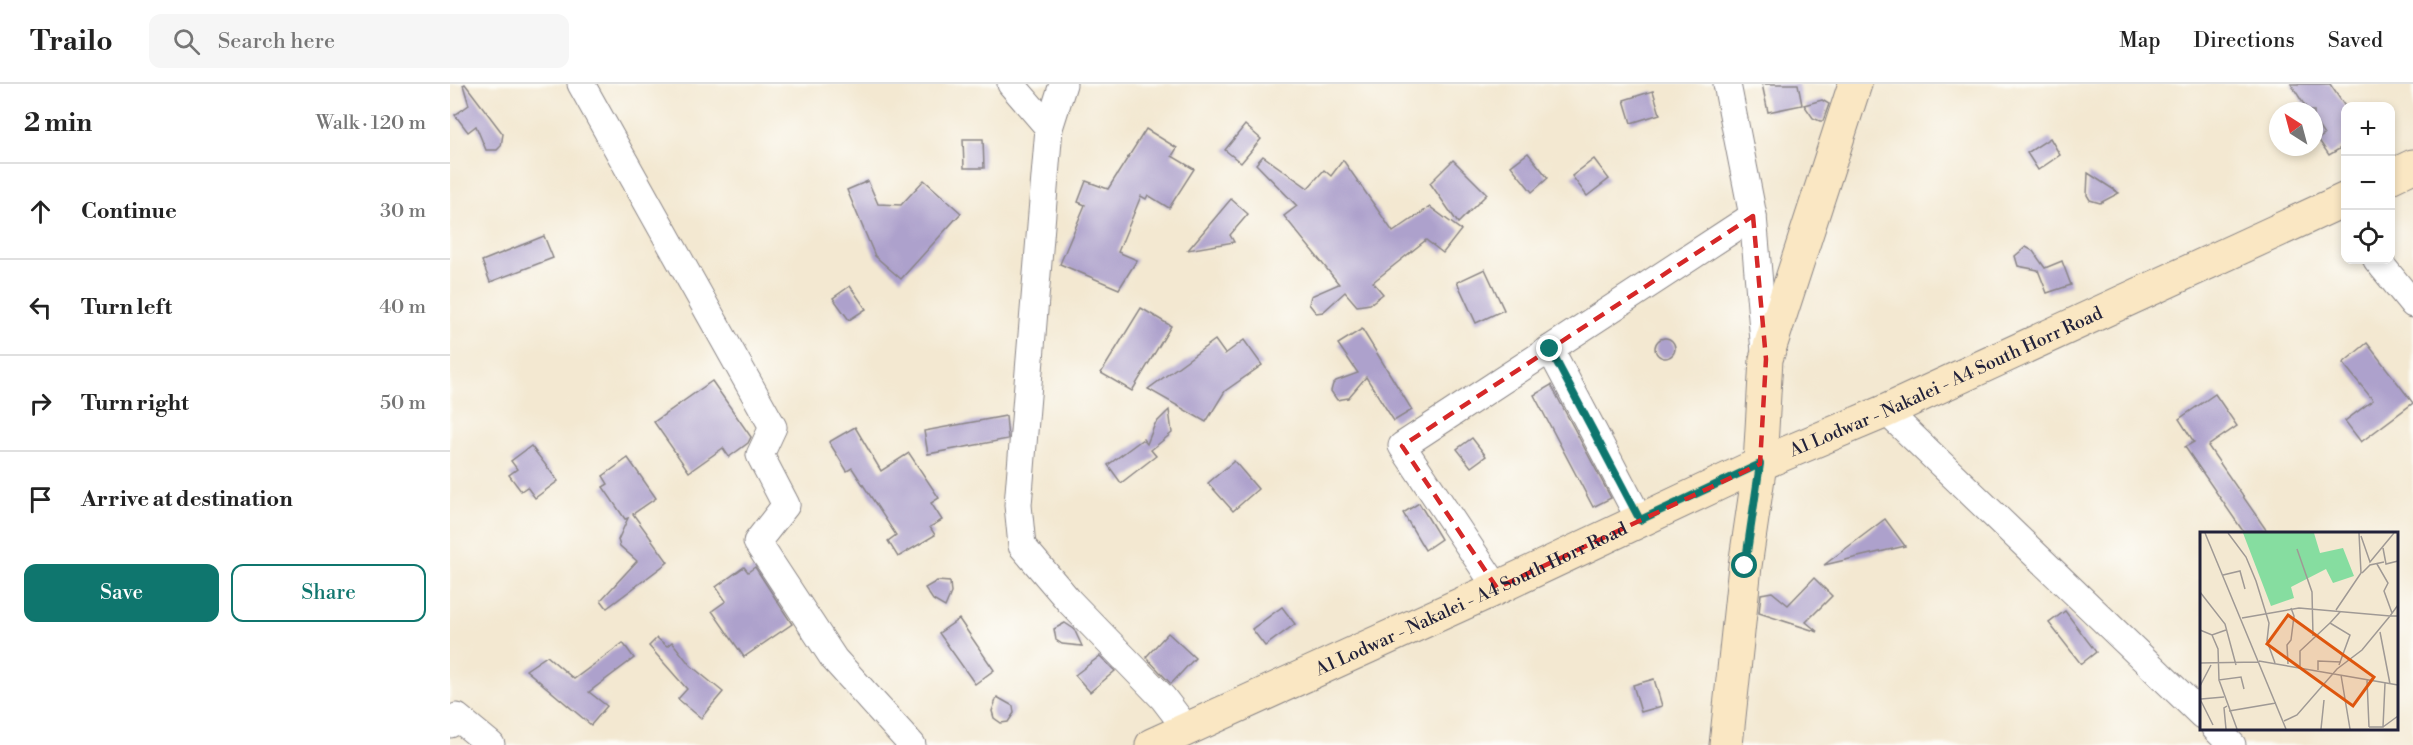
<!DOCTYPE html>
<html lang="en">
<head>
<meta charset="utf-8">
<style>
  :root { --surface:#fff; --page:#f6f6f6; --text:#222; --muted:#767676; --line:#e0e0e0; --accent:#0f766e }
  body { margin:0; font-family:"Libre Bodoni",serif; background:var(--page); color:var(--text) }
  .controls { position:absolute; right:18px; top:18px; display:grid; overflow:hidden; border-radius:12px; box-shadow:0 3px 9px #0003 }
  .controls button { width:54px; height:54px; display:grid; place-items:center; padding:0; border:0; border-bottom:2px solid var(--line); background:var(--surface); color:var(--text); font:30px sans-serif }
  .compass { position:absolute; left:1819px; top:18px; width:54px; height:54px; border-radius:50%; background:var(--surface); box-shadow:0 3px 9px #0003; rotate:324deg }
  .stop { position:absolute; width:18px; height:18px; margin:-14px; border:4px solid #0f766e; border-radius:50%; background:#fff }
  .stop.end { background:#0f766e; border-color:#fff; box-shadow:0 2px 6px #0008 }
  .list { margin:0; padding:0; list-style:none }
  h2 { display:flex; justify-content:space-between; align-items:center; height:78px; margin:0; padding:0 24px; font-size:26px }
  h2 small { font-size:20px; font-weight:400; color:var(--muted) }
  .list li { display:grid; grid-template-columns:39px 1fr auto; gap:18px; align-items:center; box-sizing:border-box; height:96px; padding:0 24px; border-top:2px solid var(--line) }
  .list b { display:block; font-size:22px; white-space:nowrap }
  .list em { font-size:20px; font-style:normal; color:var(--muted) }
  .actions { display:flex; gap:12px; padding:18px 24px }
  .actions a { flex:1; padding:14px 0; border:2px solid var(--accent); border-radius:12px; text-align:center; font-size:21px; color:var(--accent) }
  .actions .main { background:var(--accent); color:#fff }
  .icon { flex:none; width:33px; height:33px; fill:none; stroke:currentColor; stroke-width:2; stroke-linecap:round; stroke-linejoin:round }
  .map { position:relative; flex:none; width:1963px; height:661px; overflow:hidden }
  header { display:flex; align-items:center; gap:36px; box-sizing:border-box; height:84px; padding:0 30px; background:var(--surface); border-bottom:2px solid var(--line) }
  header strong { font-size:28px }
  nav { display:flex; gap:33px; margin-inline-start:auto; font-size:21px }
  .search { width:420px; height:54px; background:var(--page); display:flex; align-items:center; gap:15px; box-sizing:border-box; padding:0 21px; border-radius:12px; color:var(--muted); font-size:22px }
  main { display:flex }
  aside { flex:1; background:var(--surface) }
  .map>svg:first-child { display:block }
  .building { fill:#ada1cc }
  .lines { fill:none; stroke-linecap:round; stroke-linejoin:round }
  .street-casing { stroke:#8a8586; stroke-width:29 }
  .secondary-casing { stroke:#8a8586; stroke-width:35 }
  .street { stroke:#fff; stroke-width:27 }
  .secondary { stroke:#fae7c3; stroke-width:33 }
  .route { stroke:#0f766e; stroke-width:8 }
  .marked { fill:none; stroke:#d62828; stroke-width:4.5; stroke-dasharray:12 8; stroke-linejoin:round }
  .labels { text-anchor:middle; dominant-baseline:central; stroke-width:4.5; stroke-linejoin:round; paint-order:stroke }
  .street-label { font-size:18px; fill:#22223b; stroke:#fdfcf7 }
  .inset-road { fill:none; stroke:#9f9995; stroke-width:1.5 }
  .view { fill:#de560e; fill-opacity:0.15; stroke:#de560e; stroke-width:3 }
  .inset-edge { fill:none; stroke:#22223b; stroke-width:3 }
</style>
</head>
<body>
<header>
<strong>Trailo</strong>
<div class="search"><svg class="icon" aria-label="search" viewBox="0 0 24 24"><circle cx="10" cy="10" r="6"/><path d="M15 15l6 6"/></svg>Search here</div>
<nav><a>Map</a><a>Directions</a><a>Saved</a></nav>
</header>
<main>
<aside>
<h2>2 min<small>Walk · 120 m</small></h2>
<ul class="list">
<li><svg class="icon" aria-label="ahead" viewBox="0 0 24 24"><path d="M12 20V5M6 11l6-6 6 6"/></svg><div><b>Continue</b></div><em>30 m</em></li>
<li><svg class="icon" aria-label="left" viewBox="0 0 24 24"><path d="M17 20v-9H6M10 6l-5 5 5 5"/></svg><div><b>Turn left</b></div><em>40 m</em></li>
<li><svg class="icon" aria-label="right" viewBox="0 0 24 24"><path d="M7 20v-9h11M14 6l5 5-5 5"/></svg><div><b>Turn right</b></div><em>50 m</em></li>
<li><svg class="icon" aria-label="arrive" viewBox="0 0 24 24"><path d="M6 21V4h12l-3 4 3 4H6"/></svg><div><b>Arrive at destination</b></div></li>
</ul>
<div class="actions"><a class="main">Save</a><a>Share</a></div>
</aside>
<div class="map">
<svg width="1963" height="661" viewBox="0 0 1963 661">
  <rect width="100%" height="100%" fill="#fdfcf7"/>
  <filter id="ink" filterUnits="userSpaceOnUse"><feTurbulence type="fractalNoise" baseFrequency=".0167" numOctaves="2"/><feDisplacementMap in="SourceGraphic" scale="12" xChannelSelector="R" yChannelSelector="G"/><feConvolveMatrix kernelMatrix="1 2 1 2 8 2 1 2 1" color-interpolation-filters="sRGB"/></filter>
  <filter id="wash" filterUnits="userSpaceOnUse"><feTurbulence type="fractalNoise" baseFrequency=".008" numOctaves="4" result="noise"/><feDisplacementMap in="SourceGraphic" scale="24" xChannelSelector="R" yChannelSelector="G"/><feGaussianBlur stdDeviation="1.35" result="paint"/><feColorMatrix in="noise" values="0 0 0 0 0 0 0 0 0 0 0 0 0 0 0 0 0 1.4 0 .05"/><feComposite in="paint" operator="in"/></filter>
  <g filter="url(#wash)">
    <rect width="100%" height="100%" fill="#f3e8d1"/>
    <g id="blocks">
      <g class="building">
        <polygon points="15,0 53,50 51,62 47,66 36,66 26,42 18,48 5,31 19,21 13,1"/>
        <polygon points="1312,0 1348,0 1352,21 1318,28"/>
        <polygon points="1841,0 1880,0 1896,24 1896,61 1879,71 1868,55 1874,51 1864,36 1864,27 1858,27"/>
        <polygon points="1203,7 1210,30 1181,39 1174,16"/>
        <polygon points="1372,16 1379,20 1373,37 1370,37 1363,34 1354,21"/>
        <polygon points="795,41 811,55 791,79 775,66"/>
        <polygon points="696,45 727,64 722,72 744,85 719,124 698,111 696,115 691,112 668,168 687,176 669,205 610,180 635,121 628,118 636,97 658,105"/>
        <polygon points="1600,54 1610,71 1588,86 1577,69"/>
        <polygon points="513,55 533,55 534,84 514,84"/>
        <polygon points="1078,69 1098,94 1082,108 1061,82"/>
        <polygon points="813,72 858,104 874,86 881,92 893,76 943,148 980,123 1011,146 993,169 976,156 923,198 933,210 920,220 907,222 895,208 873,228 866,229 859,220 861,212 889,200 834,132 847,122 806,80"/>
        <polygon points="1144,75 1159,95 1137,112 1122,92"/>
        <polygon points="1003,76 1037,110 1008,139 980,99"/>
        <polygon points="1638,89 1669,109 1650,119 1640,116 1637,111"/>
        <polygon points="474,96 511,129 451,195 425,172 397,106 418,97 428,120 451,121"/>
        <polygon points="781,115 798,130 780,151 784,158 738,166"/>
        <polygon points="94,152 103,174 40,198 32,177"/>
        <polygon points="1576,163 1583,167 1595,184 1612,177 1621,201 1597,209 1588,186 1568,182 1565,172"/>
        <polygon points="1035,185 1054,226 1026,239 1007,198"/>
        <polygon points="400,202 416,225 399,236 383,214"/>
        <polygon points="691,224 721,242 682,307 651,289"/>
        <polygon points="912,245 962,326 944,337 916,293 898,314 887,316 881,307 883,300 886,297 908,289 888,260"/>
        <circle cx="1215" cy="264" r="10"/>
        <polygon points="765,256 775,270 794,256 812,281 775,307 756,338 698,305"/>
        <polygon points="1917,259 1963,319 1911,358 1895,337 1923,316 1893,279"/>
        <polygon points="262,297 301,353 298,359 279,373 273,364 239,388 204,338"/>
        <polygon points="1101,301 1161,414 1143,423 1084,311"/>
        <polygon points="1765,310 1787,342 1758,362 1819,450 1795,450 1735,363 1744,358 1729,335"/>
        <polygon points="719,326 722,349 701,366 706,372 671,399 658,381 693,355 697,360 705,340"/>
        <polygon points="556,332 558,355 478,370 474,347"/>
        <polygon points="405,343 431,387 459,369 489,414 481,419 492,436 480,443 485,451 448,473 438,457 446,451 402,384 397,387 379,358"/>
        <polygon points="1022,354 1036,372 1021,383 1007,365"/>
        <polygon points="81,362 108,397 85,414 77,403 71,407 59,391 67,385 61,377"/>
        <polygon points="178,374 206,414 183,430 218,478 157,524 151,516 187,477 170,462 168,456 178,434 175,435 153,403 158,400 153,392"/>
        <polygon points="784,377 808,405 783,427 758,399"/>
        <polygon points="969,419 991,455 975,466 953,429"/>
        <polygon points="1435,435 1455,462 1374,481"/>
        <polygon points="294,483 298,488 305,483 342,540 294,573 262,527 276,517 266,503"/>
        <polygon points="1364,494 1382,512 1356,538 1368,548 1309,529 1311,510 1322,508 1338,521"/>
        <polygon points="487,497 500,498 501,509 495,523 483,516 475,504"/>
        <polygon points="832,523 845,540 815,562 802,545"/>
        <polygon points="1615,527 1646,568 1631,580 1599,539"/>
        <polygon points="509,535 544,586 525,600 489,549"/>
        <polygon points="615,539 624,545 632,562 612,560 606,556 604,545"/>
        <polygon points="718,549 745,574 721,600 696,573"/>
        <polygon points="207,554 217,562 222,558 240,581 273,608 251,634 228,615 237,605 199,562"/>
        <polygon points="173,559 184,574 139,608 157,622 141,641 76,586 97,572 124,595"/>
        <polygon points="650,572 665,587 640,608 625,591"/>
        <polygon points="1204,595 1212,622 1191,628 1183,601"/>
        <polygon points="547,613 563,622 564,629 558,638 551,639 544,634 542,627"/>
      </g>
    </g>
  </g>
  <g filter="url(#ink)">
    <use href="#blocks" fill-opacity="0" stroke="#8a8586" stroke-width="1.5"/>
    <g class="lines">
      <defs>
        <g id="street">
          <polyline points="131,0 323,343 310,371 336,421 307,458 384,575 462,661"/>
          <polyline points="561,0 599,44"/>
          <polyline points="613,0 599,44 568,421 572,462 619,517 713,614 736,644"/>
          <polyline points="1277,0 1303,132 1315,268"/>
          <polyline points="1927,176 1963,220"/>
          <polyline points="1100,265 1190,436"/>
          <polyline points="1436,327 1752,631"/>
          <polyline points="1047,504 952,362 1303,132"/>
          <polyline points="0,640 7,633 41,661"/>
          <polyline points="1765,644 1782,661"/>
        </g>
        <g id="secondary">
          <polyline points="1940,93 1963,82"/>
          <path id="s1" d="M702,661L1047,504L1310,380L1436,327L1896,115"/>
          <polyline points="1276,661 1295,482 1310,380 1316,275 1405,0"/>
        </g>
      </defs>
      <use href="#street" class="street-casing"/>
      <use href="#secondary" class="secondary-casing"/>
      <use href="#street" class="street"/>
      <use href="#secondary" class="secondary"/>
    </g>
  </g>
  <g class="lines" filter="url(#ink)">
    <polyline class="route" points="1100,265 1190,436 1310,380 1295,482"/>
  </g>
  <path class="marked" d="M1303,132L1316,275L1310,380L1047,504L952,362Z"/>
  <g class="labels">
    <g class="street-label">
      <text stroke="none"><textPath href="#s1" startOffset="873">A1 Lodwar - Nakalei - A4 South Horr Road</textPath></text>
      <text stroke="none"><textPath href="#s1" startOffset="351">A1 Lodwar - Nakalei - A4 South Horr Road</textPath></text>
    </g>
  </g>
  <g transform="translate(1750 448)">
    <rect width="198" height="198" fill="#f3e8d1"/>
    <path d="M43,1H114L120,21L143,16L154,44L133,51L126,37L91,55L94,66L71,74Z" fill="#86dda0"/>
    <path class="inset-road" d="M5,1L86,197M28,1L46,25L56,49L69,91L67,109L75,131M161,4L170,30L194,1M183,16L186,32L198,29M97,17L112,60L113,104M177,32L188,51L184,59L192,81M162,41L170,33L184,30M23,43L40,39L45,57M0,60L25,92L36,133M136,78L161,41L159,1M42,86L99,76L190,84L198,73M0,98L12,103L26,98M180,100L190,152M12,103L18,117L19,148L41,145L44,157M59,129L198,153M0,131L59,130M88,132L87,113L91,108L94,84L91,76M139,133L150,103L130,91L140,80M100,134V119L130,91M118,138V129L141,130M141,143L150,197M19,148L37,197M167,148L169,195M0,154L11,133M0,167L13,193M1,167L24,165M29,179L76,171M84,189L97,183L137,137L162,118L190,84H198M169,195H183L185,151M183,195L198,184M26,197L24,176L27,174M121,197L124,168"/>
    <path class="view" d="M88,83L174,145L153,174L67,112Z"/>
    <rect width="198" height="198" class="inset-edge"/>
  </g>
</svg>
<div class="controls">
<button>+</button>
<button>−</button>
<button><svg class="icon" aria-label="locate" viewBox="0 0 24 24"><circle cx="12" cy="12" r="6"/><path d="M12 2v4M12 18v4M2 12h4M18 12h4"/></svg></button>
</div>
<svg class="compass" viewBox="-18 -18 36 36"><path d="M0-13l5 13h-10z" fill="#e53935"/><path d="M0 13l5-13h-10z" fill="#767676"/></svg>
<div class="stop" style="left:1295px;top:482px"></div>
<div class="stop end" style="left:1100px;top:265px"></div>
</div>
</main>
</body>
</html>
